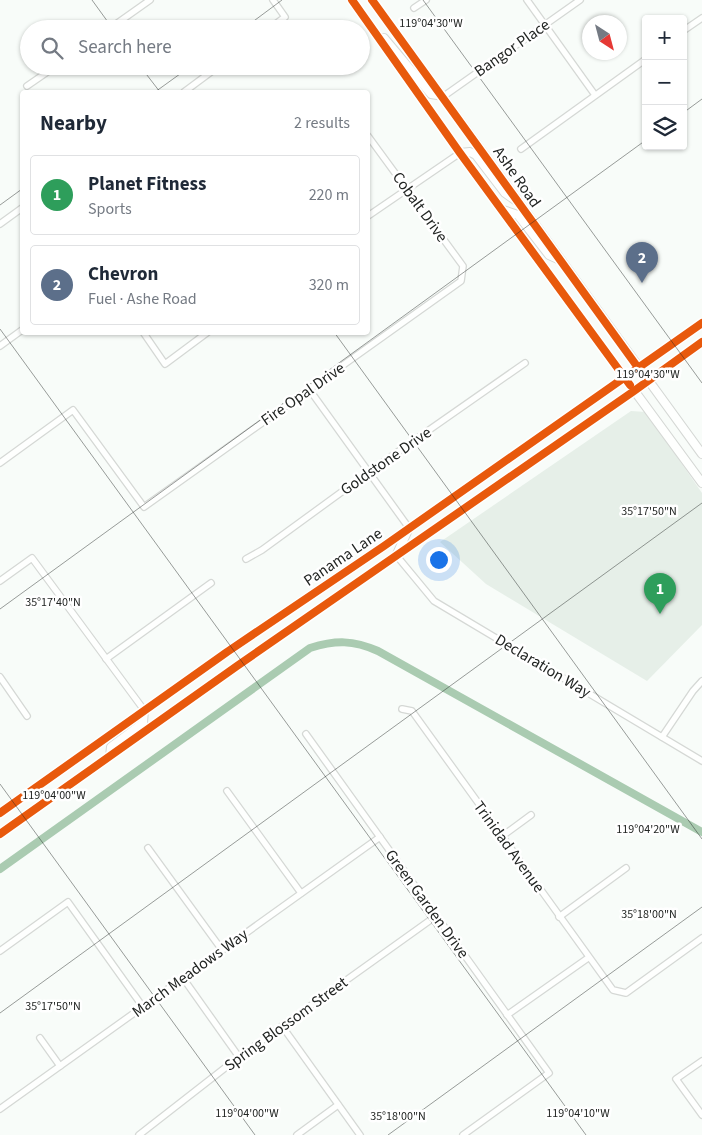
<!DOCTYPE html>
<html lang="en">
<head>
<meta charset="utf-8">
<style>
  :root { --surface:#fff; --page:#f2f2f3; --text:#1f2937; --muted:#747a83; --line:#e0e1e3; --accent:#1a73e8 }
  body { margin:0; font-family:"Source Sans 3",sans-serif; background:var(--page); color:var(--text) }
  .controls { position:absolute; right:15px; top:15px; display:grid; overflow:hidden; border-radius:5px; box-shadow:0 1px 4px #0004 }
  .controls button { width:45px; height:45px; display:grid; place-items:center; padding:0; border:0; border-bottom:1px solid var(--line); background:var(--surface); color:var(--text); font:25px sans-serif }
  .compass { position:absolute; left:582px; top:15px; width:45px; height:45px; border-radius:50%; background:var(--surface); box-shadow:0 1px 4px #0004; rotate:144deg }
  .you { position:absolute; left:438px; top:559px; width:18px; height:18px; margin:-12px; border:4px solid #fff; border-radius:50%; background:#1a73e8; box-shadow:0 0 0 8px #1a73e833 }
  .badge { display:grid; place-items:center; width:32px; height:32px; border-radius:50%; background:var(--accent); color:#fff; font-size:16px; font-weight:700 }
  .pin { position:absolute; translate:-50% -41px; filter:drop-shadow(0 1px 2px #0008) }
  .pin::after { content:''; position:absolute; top:26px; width:18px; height:15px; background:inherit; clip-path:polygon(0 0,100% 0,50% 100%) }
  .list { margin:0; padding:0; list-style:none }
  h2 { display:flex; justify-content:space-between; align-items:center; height:65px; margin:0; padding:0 20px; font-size:21px }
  h2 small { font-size:16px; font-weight:400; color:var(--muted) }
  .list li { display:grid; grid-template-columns:32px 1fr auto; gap:15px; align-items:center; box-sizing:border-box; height:80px; margin:0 10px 10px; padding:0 10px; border:1px solid var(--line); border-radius:5px }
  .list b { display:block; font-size:19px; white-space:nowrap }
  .list p { margin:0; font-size:16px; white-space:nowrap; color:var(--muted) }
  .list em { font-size:16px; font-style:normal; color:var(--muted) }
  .icon { flex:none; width:28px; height:28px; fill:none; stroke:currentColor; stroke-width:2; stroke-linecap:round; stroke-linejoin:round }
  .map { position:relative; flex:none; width:702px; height:1135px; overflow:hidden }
  .search { position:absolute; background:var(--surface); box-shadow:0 1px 4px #0004; left:20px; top:20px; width:350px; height:55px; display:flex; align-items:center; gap:12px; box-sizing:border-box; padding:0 18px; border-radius:28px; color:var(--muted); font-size:19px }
  .panel { position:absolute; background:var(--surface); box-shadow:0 1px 4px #0004; left:20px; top:90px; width:350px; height:245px; border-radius:5px }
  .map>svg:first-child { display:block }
  .built { fill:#e6efe8 }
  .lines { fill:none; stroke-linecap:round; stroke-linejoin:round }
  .canal { stroke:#aacbb1; stroke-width:8 }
  .street-casing { stroke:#d5d8d5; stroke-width:8 }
  .secondary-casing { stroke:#d5d8d5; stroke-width:10 }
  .street { stroke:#fefffe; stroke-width:5.5 }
  .secondary { stroke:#fefffe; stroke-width:8 }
  .cycleway-casing { stroke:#fff; stroke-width:11 }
  .cycleway { stroke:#e8590c; stroke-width:8 }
  .ticks { fill:none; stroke:#222523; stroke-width:1; stroke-opacity:0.45 }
  .labels { text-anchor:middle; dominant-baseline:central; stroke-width:5; stroke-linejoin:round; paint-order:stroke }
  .street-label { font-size:16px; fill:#222523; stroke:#fff }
  .ticks-label { font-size:12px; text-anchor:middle; fill:#222523; stroke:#fff; stroke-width:5; stroke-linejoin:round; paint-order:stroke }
</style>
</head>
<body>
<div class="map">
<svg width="702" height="1135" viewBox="0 0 702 1135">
  <rect width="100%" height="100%" fill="#f8fcf9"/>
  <polygon class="built" points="631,411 646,412 702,493 702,625 647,681 486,584 440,542"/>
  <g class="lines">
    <path class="canal" d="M0,869L310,648C336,640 353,640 378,651L702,832"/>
    <defs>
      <g id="street">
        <polyline points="527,0 595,95"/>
        <polyline points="414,8 426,0"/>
        <polyline points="109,29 150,0"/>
        <polyline points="269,29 285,17 273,0"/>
        <polyline points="683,31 702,18"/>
        <polyline points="27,86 56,66"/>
        <polyline points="184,92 219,66"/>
        <polyline points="444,96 580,0"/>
        <polyline points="521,149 646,59"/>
        <polyline points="368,216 460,153"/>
        <polyline points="0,224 22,208"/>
        <polyline points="143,332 165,364 208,332"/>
        <polyline points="0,346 22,330"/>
        <polyline points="309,389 409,528"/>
        <polyline points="0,463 73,410 144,507 461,281 463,266 368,136"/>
        <polyline points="396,555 434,601 702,761"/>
        <polyline points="246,559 262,550 369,472 525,363"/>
        <polyline points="0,581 32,558 144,710"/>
        <polyline points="106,659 211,583"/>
        <polyline points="0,677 27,716"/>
        <polyline points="402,709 412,711 613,990 626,993 702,938"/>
        <polyline points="306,734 549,1073 463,1135"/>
        <polyline points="662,737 693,691 702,681"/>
        <polyline points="227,791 301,893"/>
        <polyline points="501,837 531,815"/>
        <polyline points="148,848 222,950"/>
        <polyline points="559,917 626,868"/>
        <polyline points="0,951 68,902 143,1007"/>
        <polyline points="183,978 239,1057"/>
        <polyline points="507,1015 588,958"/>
        <polyline points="282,1026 360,1135"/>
        <polyline points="40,1038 60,1066"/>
        <polyline points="702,1061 676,1079 702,1115"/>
        <polyline points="0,1109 380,837"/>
        <polyline points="139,1135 239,1057 436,916"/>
        <polyline points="297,1135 338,1105"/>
      </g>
      <g id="secondary">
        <polyline points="352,0 460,153 702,483"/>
        <polyline points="372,0 702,454"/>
        <polyline points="384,38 431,94 444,96"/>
        <polyline points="460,153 470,152 476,155 505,193 515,200"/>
        <polyline points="503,210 518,215 549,255 560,260"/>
        <polyline points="397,554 408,530"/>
        <polyline points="110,756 111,747 143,723 144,710"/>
        <polyline points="0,813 227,652 384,546 702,323"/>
        <polyline points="0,834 237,666 634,391 702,342"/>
      </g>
    </defs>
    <use href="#street" class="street-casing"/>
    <use href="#secondary" class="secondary-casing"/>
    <use href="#street" class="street"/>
    <use href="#secondary" class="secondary"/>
    <defs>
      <g id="cycleway">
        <polyline points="352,0 460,153 630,385"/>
        <polyline points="372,0 639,369"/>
        <polyline points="0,813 227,652 384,546 702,323"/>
        <polyline points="0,834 237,666 634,391 702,342"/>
      </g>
    </defs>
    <use href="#cycleway" class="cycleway-casing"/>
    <use href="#cycleway" class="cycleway"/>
  </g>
  <path class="ticks" d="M92,0L113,29M423,0L702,383M243,29L282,0M140,66L160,92M155,92L191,66M683,113L702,99M0,205L22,189M0,329L586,1135M334,332L702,839M0,609L646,140M0,784L255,1135M0,1013L702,503M388,1135L702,907"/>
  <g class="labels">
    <g class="street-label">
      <text transform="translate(512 48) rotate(-35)">Bangor Place</text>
      <text transform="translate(517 177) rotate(55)">Ashe Road</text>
      <text transform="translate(420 207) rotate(54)">Cobalt Drive</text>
      <text transform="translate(303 394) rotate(-35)">Fire Opal Drive</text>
      <text transform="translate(386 461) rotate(-35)">Goldstone Drive</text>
      <text transform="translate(343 557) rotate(-34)">Panama Lane</text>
      <text transform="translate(543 666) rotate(31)">Declaration Way</text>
      <text transform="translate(509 847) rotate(54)">Trinidad Avenue</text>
      <text transform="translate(427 904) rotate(54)">Green Garden Drive</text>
      <text transform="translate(190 973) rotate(-36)">March Meadows Way</text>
      <text transform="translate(286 1024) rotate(-36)">Spring Blossom Street</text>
    </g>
  </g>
  <g class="ticks-label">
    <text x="431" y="27">119°04'30"W</text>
    <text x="648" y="378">119°04'30"W</text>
    <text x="649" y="515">35°17'50"N</text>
    <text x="53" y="606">35°17'40"N</text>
    <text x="54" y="799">119°04'00"W</text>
    <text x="648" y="833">119°04'20"W</text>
    <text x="649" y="918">35°18'00"N</text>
    <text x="53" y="1010">35°17'50"N</text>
    <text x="247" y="1117">119°04'00"W</text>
    <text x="578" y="1117">119°04'10"W</text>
    <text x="398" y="1120">35°18'00"N</text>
  </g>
</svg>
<div class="controls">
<button>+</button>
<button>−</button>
<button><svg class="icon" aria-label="layers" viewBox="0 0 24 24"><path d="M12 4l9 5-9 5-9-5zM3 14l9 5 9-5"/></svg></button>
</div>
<svg class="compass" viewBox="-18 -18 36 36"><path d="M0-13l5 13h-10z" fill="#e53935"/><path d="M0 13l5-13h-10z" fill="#747a83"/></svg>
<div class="you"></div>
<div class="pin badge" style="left:660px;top:614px;background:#2e9e5b">1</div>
<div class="pin badge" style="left:642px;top:283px;background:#5c6f8a">2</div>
<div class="search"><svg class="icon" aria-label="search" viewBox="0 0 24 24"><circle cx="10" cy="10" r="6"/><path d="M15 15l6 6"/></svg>Search here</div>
<section class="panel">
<h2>Nearby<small>2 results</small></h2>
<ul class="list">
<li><span class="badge" style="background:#2e9e5b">1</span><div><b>Planet Fitness</b><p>Sports</p></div><em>220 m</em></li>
<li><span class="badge" style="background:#5c6f8a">2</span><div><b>Chevron</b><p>Fuel · Ashe Road</p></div><em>320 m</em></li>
</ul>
</section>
</div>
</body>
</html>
